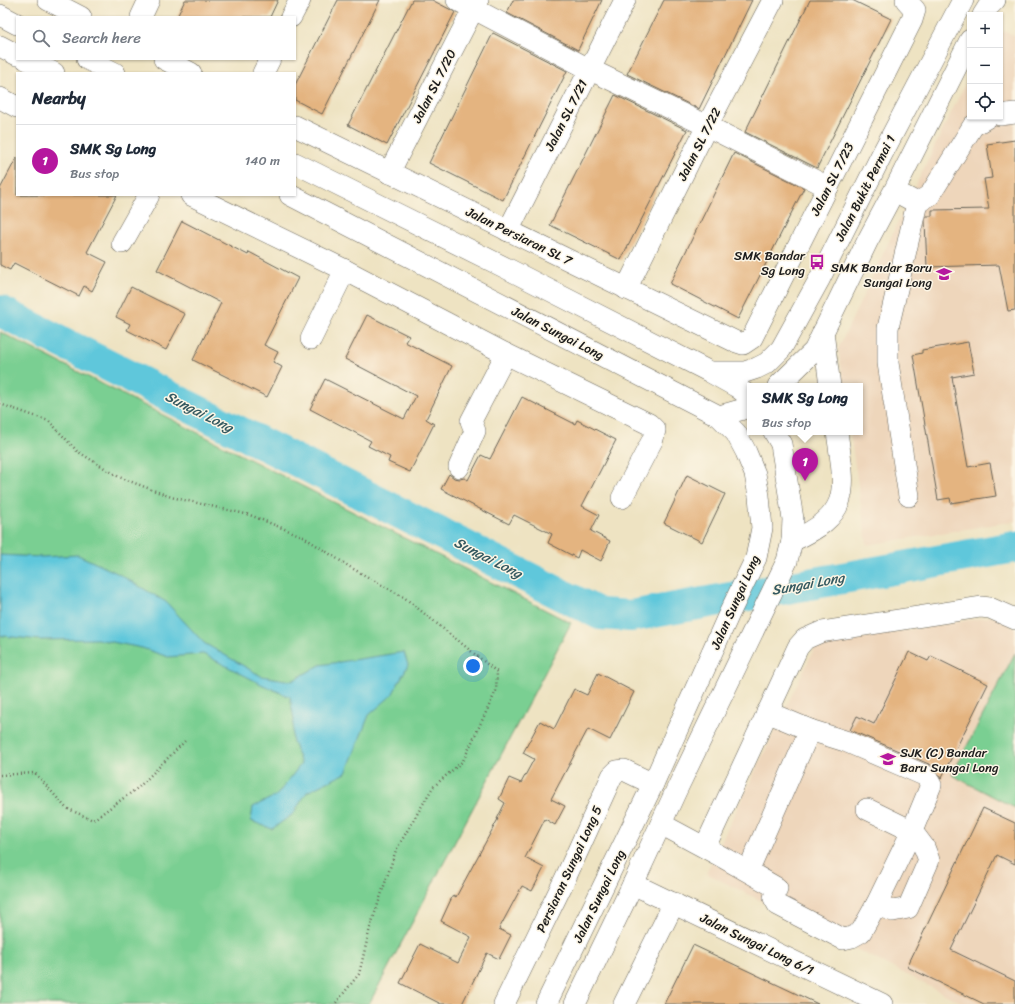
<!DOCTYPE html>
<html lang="en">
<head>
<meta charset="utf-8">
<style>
  :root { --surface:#fff; --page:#f6f6f7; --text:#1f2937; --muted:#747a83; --line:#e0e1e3; --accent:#b5179e }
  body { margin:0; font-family:Sriracha,sans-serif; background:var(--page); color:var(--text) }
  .controls { position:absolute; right:12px; top:12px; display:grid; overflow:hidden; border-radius:0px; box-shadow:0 1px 3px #0004 }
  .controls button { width:36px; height:36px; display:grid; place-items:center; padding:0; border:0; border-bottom:1px solid var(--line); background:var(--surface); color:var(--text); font:20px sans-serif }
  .you { position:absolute; left:473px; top:666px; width:14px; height:14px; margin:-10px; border:3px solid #fff; border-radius:50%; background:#1a73e8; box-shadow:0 0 0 6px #1a73e833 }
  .badge { display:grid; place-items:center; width:26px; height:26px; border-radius:50%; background:var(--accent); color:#fff; font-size:13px; font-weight:700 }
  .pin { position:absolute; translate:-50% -33px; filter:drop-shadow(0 1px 2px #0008) }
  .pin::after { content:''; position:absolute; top:21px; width:14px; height:12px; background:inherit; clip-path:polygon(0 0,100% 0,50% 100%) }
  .popup { position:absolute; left:747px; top:383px; width:116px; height:52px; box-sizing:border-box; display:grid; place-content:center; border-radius:0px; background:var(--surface); filter:drop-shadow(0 1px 3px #0005); font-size:13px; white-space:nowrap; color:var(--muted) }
  .popup b { font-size:15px; color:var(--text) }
  .popup::after { content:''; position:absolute; left:50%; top:100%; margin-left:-8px; border:8px solid transparent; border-top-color:var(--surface) }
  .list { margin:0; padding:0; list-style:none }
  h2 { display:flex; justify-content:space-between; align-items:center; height:52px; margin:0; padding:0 16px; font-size:17px }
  h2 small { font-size:13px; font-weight:400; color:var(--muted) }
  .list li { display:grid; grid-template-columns:26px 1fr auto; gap:12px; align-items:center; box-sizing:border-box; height:72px; padding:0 16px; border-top:1px solid var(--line) }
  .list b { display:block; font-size:15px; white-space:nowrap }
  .list p { margin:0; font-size:13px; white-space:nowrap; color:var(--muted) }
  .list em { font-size:13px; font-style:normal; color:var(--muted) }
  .icon { flex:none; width:22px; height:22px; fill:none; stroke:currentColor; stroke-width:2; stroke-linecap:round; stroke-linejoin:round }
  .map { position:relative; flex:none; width:1015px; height:1004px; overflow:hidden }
  .search { position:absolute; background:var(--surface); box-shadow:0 1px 3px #0004; left:16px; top:16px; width:280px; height:44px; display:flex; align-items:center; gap:10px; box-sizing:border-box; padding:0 14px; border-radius:0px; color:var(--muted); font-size:15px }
  .panel { position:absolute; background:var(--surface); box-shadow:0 1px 3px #0004; left:16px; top:72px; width:280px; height:124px; border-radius:0px }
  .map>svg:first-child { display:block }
  .built { fill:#eed6bb }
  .green { fill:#7acf92; stroke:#4b7657 }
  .water { fill:#5fc7db; stroke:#3e727c }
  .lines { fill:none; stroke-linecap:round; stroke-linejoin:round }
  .river { stroke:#5fc7db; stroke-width:32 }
  .building { fill:#e4b480 }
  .minor-casing { stroke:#666256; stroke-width:22 }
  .path { stroke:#666256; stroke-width:2.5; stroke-dasharray:1 3; stroke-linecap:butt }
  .minor { stroke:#fff; stroke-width:21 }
  .labels { text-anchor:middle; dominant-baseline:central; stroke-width:3; stroke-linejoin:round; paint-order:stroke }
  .street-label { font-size:13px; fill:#1c1c1c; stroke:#fcf5e5 }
  .poi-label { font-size:13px; fill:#1c1c1c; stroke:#fcf5e5; text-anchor:end }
  .water-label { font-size:14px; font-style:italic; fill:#33585f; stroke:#fcf5e5 }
</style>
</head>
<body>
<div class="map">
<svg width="1015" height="1004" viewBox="0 0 1015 1004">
  <rect width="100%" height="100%" fill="#fcf5e5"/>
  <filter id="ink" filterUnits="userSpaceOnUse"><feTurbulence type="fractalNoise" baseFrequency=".025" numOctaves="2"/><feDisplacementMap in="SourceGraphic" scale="8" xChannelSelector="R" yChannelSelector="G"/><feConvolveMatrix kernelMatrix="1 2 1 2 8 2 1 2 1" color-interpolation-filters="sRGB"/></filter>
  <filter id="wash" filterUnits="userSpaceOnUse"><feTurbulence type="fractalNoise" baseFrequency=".012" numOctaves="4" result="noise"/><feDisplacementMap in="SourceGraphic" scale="16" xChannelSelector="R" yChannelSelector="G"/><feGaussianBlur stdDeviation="0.9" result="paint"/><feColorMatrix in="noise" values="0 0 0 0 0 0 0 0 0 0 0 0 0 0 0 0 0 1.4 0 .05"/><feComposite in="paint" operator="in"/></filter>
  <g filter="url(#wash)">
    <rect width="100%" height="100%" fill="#eee3c2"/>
    <g class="built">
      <polygon points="1000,32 1006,32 1015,36 1015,521 867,545 850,432 860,432 860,386 844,386 838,349 909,199 970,74 970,117 1000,117"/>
      <polygon points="994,616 1015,627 1015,1004 964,1004 706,873 816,645"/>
    </g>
    <g class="green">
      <polygon points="0,332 571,623 369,1004 0,1004"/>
      <polygon points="1015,653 1015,808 952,775"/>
    </g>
    <polygon class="water" points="0,555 42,557 78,555 117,573 166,602 204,643 261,676 292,681 320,665 404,652 408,665 392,695 369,715 346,773 307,792 293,814 272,829 251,821 253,807 277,795 301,764 292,739 294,720 290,697 263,685 203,654 168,657 142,648 97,639 40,640 3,636 0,635"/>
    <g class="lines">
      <polyline class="river" points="0,311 600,614 631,616 1015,547"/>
    </g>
    <g id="blocks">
      <g class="building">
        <polygon points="185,0 278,0 270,17 177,17"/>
        <polygon points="338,0 380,0 322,114 295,100 295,85"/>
        <polygon points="412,0 432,0 455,12 387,145 348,125"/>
        <polygon points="513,0 602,0 578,50 507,13"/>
        <polygon points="664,0 752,0 699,109 627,74"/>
        <polygon points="810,0 852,0 891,19 817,168 745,132"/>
        <polygon points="493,33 567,71 503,200 429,163"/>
        <polygon points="615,95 687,130 621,260 550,225"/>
        <polygon points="1015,140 1015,310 1008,311 999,265 927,267 925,221 926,216 932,216 932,210 989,209 984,179 992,178 987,144"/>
        <polygon points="734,153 804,188 738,319 670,284"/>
        <polygon points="17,157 17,195 117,195 87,252 107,262 92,291 84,286 79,296 14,263 10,270 0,265 0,189"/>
        <polygon points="182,221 248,255 249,252 298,278 264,345 278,352 273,362 282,367 267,397 193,360 221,303 157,270"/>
        <polygon points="131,287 185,314 166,350 127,330 130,324 116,317"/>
        <polygon points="367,315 409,336 405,342 452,366 426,419 434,424 410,472 388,462 390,457 368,446 371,441 310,409 325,379 404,419 416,396 345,359"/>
        <polygon points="968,342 974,373 952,377 968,467 990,463 996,496 951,503 950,498 938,500 913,355 922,353 922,350"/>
        <polygon points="522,397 575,424 577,420 616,440 582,506 599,515 591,531 610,541 601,561 580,550 577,558 548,543 552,534 514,515 509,524 441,489 449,474 454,478 460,479 464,478 468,480 481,455 490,459"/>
        <polygon points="687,475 725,494 702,542 664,523"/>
        <polygon points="909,652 928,661 931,656 988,684 941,779 936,770 931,765 850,730 857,716 874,724"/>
        <polygon points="598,673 634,692 610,740 588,729 551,799 565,806 555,825 545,819 525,858 544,868 532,891 522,886 499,929 511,935 499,959 487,953 462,1004 441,1004 400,983 420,944 458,963 471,937 441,921 453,895 456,897 498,819 497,819 505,803 499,799 509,778 521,783 534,759 523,753 540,721 554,729 574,689 587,695"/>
        <polygon points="983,808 1015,823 1015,864 997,855 951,950 1015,981 1015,1004 984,1004 907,967"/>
        <polygon points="693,945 780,986 818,1004 664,1004"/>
      </g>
    </g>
  </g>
  <g filter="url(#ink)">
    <use href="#blocks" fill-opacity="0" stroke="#666256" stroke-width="1"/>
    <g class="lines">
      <defs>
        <g id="minor">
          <polyline points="48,0 81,17"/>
          <polyline points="457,0 589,69 707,126 828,187"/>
          <polyline points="0,15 17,24"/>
          <polyline points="983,15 988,7 995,0"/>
          <polyline points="141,17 149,0"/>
          <polyline points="291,17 300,0"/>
          <polyline points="0,46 17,55"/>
          <polyline points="26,59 54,73"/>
          <polyline points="87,59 115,73"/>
          <polyline points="164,59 191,73"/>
          <polyline points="263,73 270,59"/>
          <polyline points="0,98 17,107"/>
          <polyline points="1000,115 1015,113"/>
          <polyline points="295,126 734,341 743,344 752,338 912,20 915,10 906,0"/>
          <polyline points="295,163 512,271 710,372 737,387 750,397"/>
          <polyline points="389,173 478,0"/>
          <polyline points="191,195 345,270 506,354 649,424 655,430 653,439 622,498"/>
          <polyline points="290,195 719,416 736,433 746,452 755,474 759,496 762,528 756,558 729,614 653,784 546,1004"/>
          <polyline points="904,196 917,203 930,195 973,126 988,117"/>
          <polyline points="508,231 625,0"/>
          <polyline points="122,243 149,195"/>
          <polyline points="626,289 707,126 773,0"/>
          <polyline points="823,332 830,386"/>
          <polyline points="311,339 345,270"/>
          <polyline points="712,372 745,372 757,368 767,363 781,349 819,280 881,156 963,0"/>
          <polyline points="778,386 814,351 868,240 894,191 970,40"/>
          <polyline points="719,416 740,410 750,406"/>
          <polyline points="459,467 475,431 471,421 506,354"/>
          <polyline points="909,496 888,363 888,328 917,203"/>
          <path d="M792,541C853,514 845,490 837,432"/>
          <polyline points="767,712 810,730"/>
          <polyline points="867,809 912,831 924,847 929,860 908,908 893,911 876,905"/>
          <path d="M661,824C701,845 739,866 777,888L774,898L778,905L843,939L852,937L861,932L876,905L912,831L931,785L926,776L845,741L810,730L748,871"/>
          <polyline points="705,847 798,647 805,639 821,632 981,607 990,608 1015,619"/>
          <polyline points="633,884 882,1004"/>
          <polyline points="504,1004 565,879 612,776 617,771 624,770 653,784"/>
          <polyline points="575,1004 633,884 676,791 787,561 792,541 793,519 781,444 774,432"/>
          <polyline points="624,1004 674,903"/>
        </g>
      </defs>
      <use href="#minor" class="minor-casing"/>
      <g class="path">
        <polyline points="0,404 49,421 77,451 119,477 171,497 250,515 302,536 350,567 405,598 497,672 496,691 463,761 433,787 396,850 370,928 359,974 335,1004"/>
        <polyline points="0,775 35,773 66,808 93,820 139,787 185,741"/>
      </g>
      <use href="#minor" class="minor"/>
    </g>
  </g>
  <defs>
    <symbol id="bus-bare" viewBox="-9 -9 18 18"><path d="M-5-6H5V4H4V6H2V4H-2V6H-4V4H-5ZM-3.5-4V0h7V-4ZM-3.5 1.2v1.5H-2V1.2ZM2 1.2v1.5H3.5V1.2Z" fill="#b5179e" stroke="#fcf5e5" stroke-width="2.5" paint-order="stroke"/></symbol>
    <symbol id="school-bare" viewBox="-9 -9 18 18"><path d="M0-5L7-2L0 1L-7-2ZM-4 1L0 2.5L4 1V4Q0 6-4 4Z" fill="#b5179e" stroke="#fcf5e5" stroke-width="2.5" paint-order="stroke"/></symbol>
  </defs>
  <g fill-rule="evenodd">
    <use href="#bus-bare" x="806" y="251" width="22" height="22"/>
    <use href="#school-bare" x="933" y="263" width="22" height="22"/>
    <use href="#school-bare" x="877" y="748" width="22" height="22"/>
  </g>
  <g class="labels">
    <g class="street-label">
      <text transform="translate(434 86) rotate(-63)">Jalan SL 7/20</text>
      <text transform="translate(566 115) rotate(-63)">Jalan SL 7/21</text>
      <text transform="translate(699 144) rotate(-63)">Jalan SL 7/22</text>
      <text transform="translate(832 179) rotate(-63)">Jalan SL 7/23</text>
      <text transform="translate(865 188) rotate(-63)">Jalan Bukit Permai 1</text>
      <text transform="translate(519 236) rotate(26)">Jalan Persiaran SL 7</text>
      <text transform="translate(558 333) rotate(27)">Jalan Sungai Long</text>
      <text transform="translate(735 602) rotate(-66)">Jalan Sungai Long</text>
      <text transform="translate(569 869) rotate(-65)">Persiaran Sungai Long 5</text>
      <text transform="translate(599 896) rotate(-64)">Jalan Sungai Long</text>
      <text transform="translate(757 944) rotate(26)">Jalan Sungai Long 6/1</text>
    </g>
    <g class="poi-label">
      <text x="805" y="255">SMK Bandar<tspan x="805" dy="15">Sg Long</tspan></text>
      <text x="932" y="267">SMK Bandar Baru<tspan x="932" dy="15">Sungai Long</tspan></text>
      <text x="900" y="752" text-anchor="start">SJK (C) Bandar<tspan x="900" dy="15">Baru Sungai Long</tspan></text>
    </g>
    <g class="water-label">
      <text transform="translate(199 412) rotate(27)">Sungai Long</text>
      <text transform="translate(488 558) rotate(27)">Sungai Long</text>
      <text transform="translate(808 584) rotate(-10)">Sungai Long</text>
    </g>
  </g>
</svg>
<div class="controls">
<button>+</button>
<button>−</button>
<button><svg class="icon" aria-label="locate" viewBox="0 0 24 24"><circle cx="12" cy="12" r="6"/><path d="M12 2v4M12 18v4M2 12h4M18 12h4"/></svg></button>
</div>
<div class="you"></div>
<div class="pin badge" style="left:805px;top:481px">1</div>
<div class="popup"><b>SMK Sg Long</b>Bus stop</div>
<div class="search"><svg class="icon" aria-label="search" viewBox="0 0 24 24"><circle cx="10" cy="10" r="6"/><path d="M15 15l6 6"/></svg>Search here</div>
<section class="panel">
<h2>Nearby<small></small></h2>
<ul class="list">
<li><span class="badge">1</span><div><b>SMK Sg Long</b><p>Bus stop</p></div><em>140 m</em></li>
</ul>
</section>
</div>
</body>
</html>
